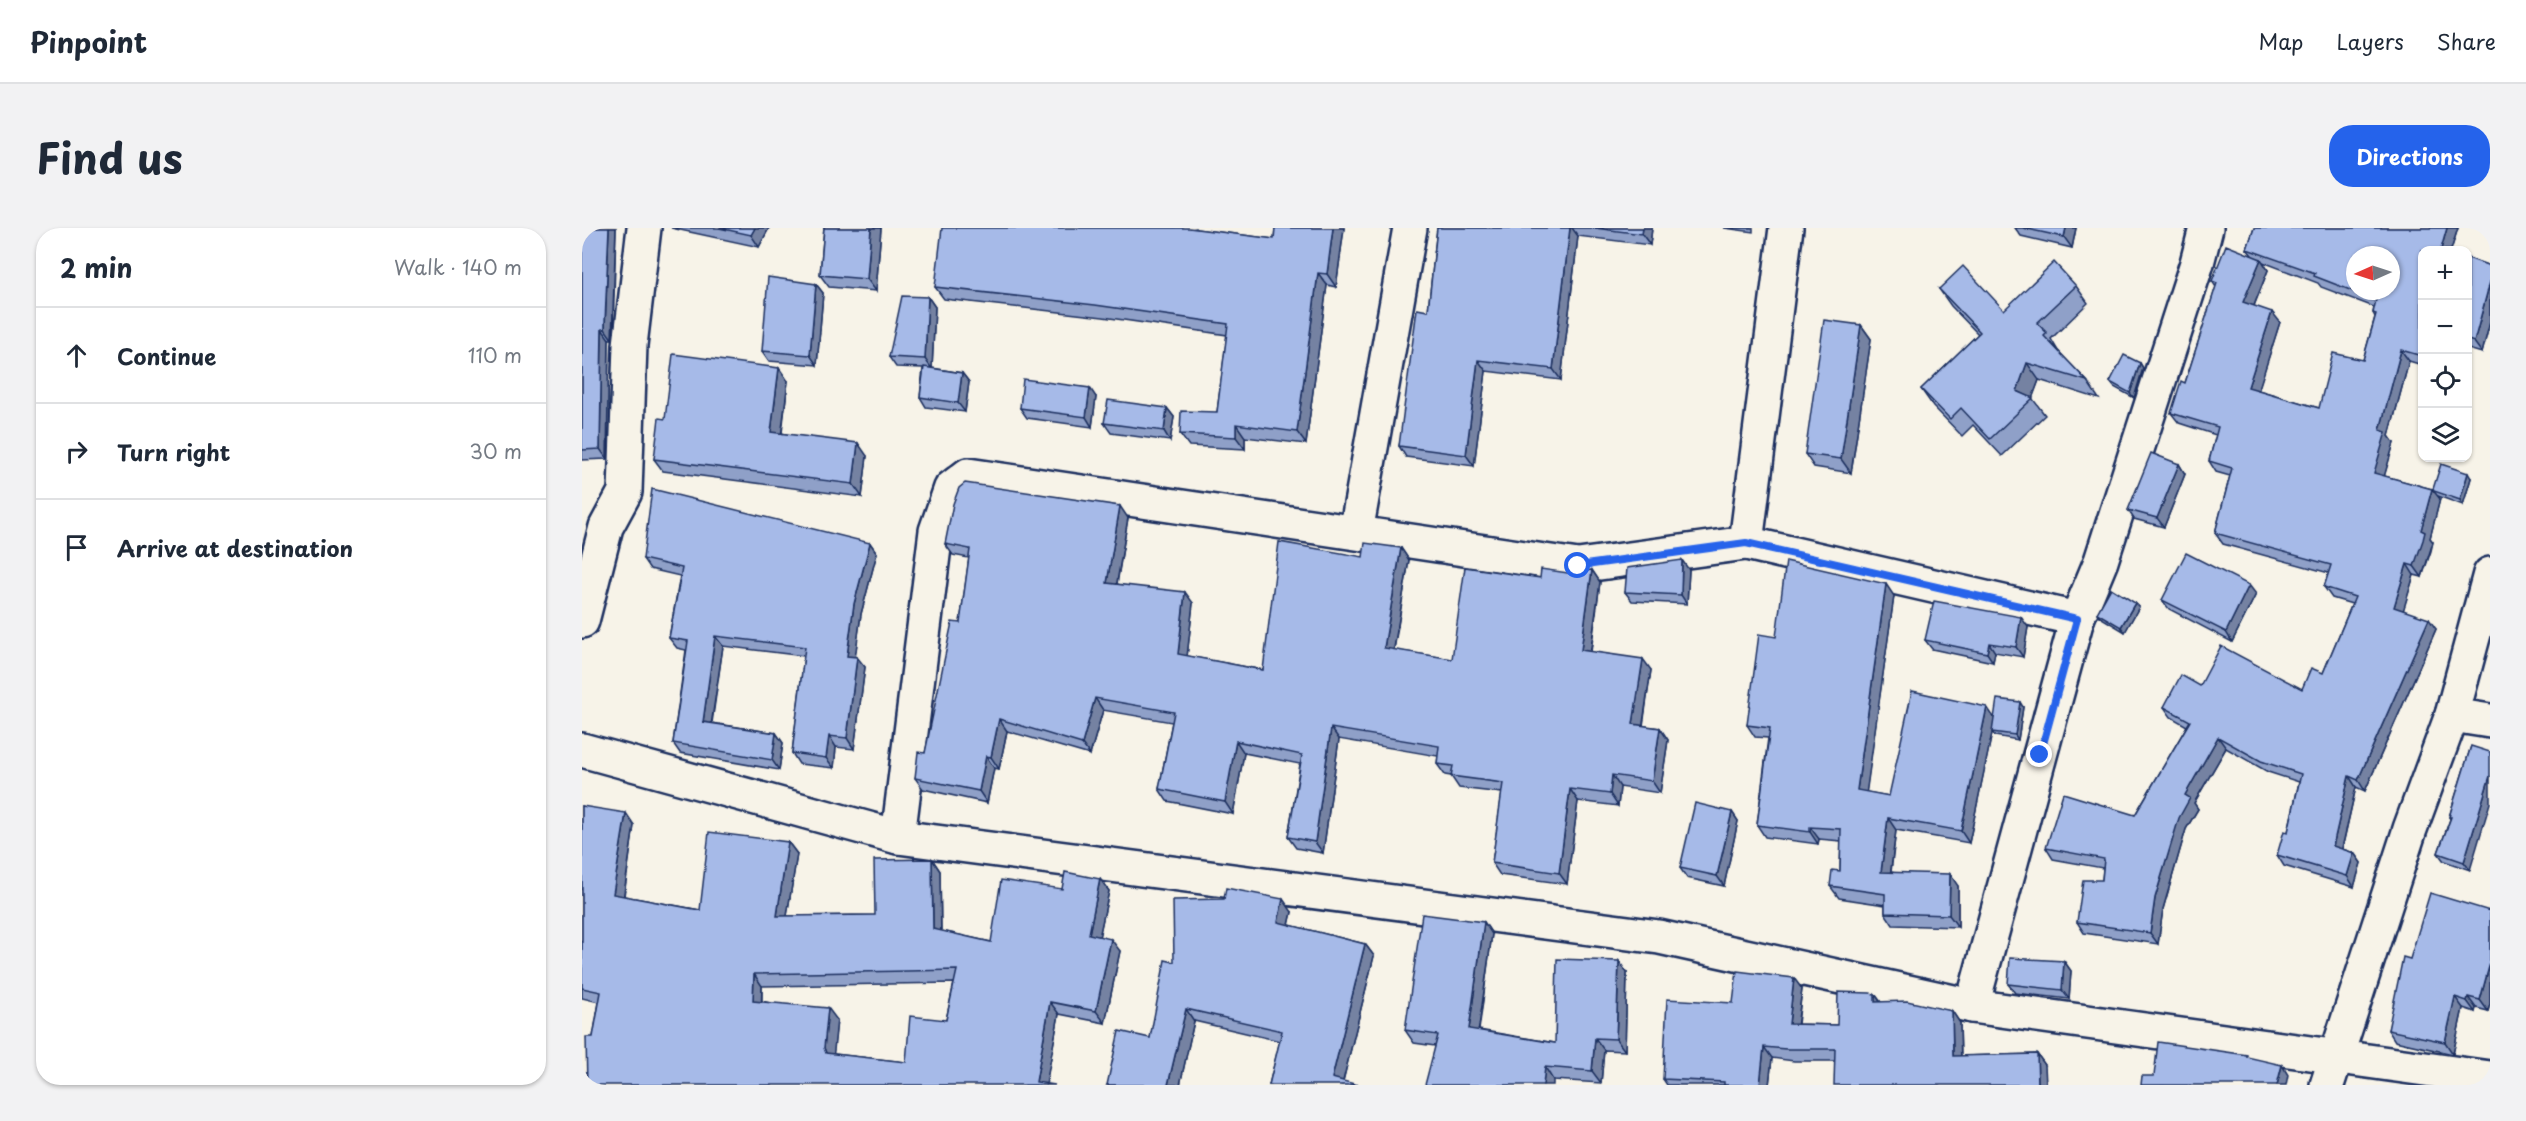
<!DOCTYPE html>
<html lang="en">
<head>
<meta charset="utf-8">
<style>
  :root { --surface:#fff; --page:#f2f2f3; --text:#1f2937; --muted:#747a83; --line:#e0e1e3; --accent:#2563eb }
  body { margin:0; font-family:"Playpen Sans",sans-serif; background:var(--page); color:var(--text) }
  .controls { position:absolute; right:18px; top:18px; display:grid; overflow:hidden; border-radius:12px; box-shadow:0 2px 4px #0004 }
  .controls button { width:54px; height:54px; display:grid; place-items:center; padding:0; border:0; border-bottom:2px solid var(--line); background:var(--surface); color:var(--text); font:30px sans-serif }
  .compass { position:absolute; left:1764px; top:18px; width:54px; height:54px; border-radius:50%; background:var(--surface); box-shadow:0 2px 4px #0004; rotate:267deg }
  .stop { position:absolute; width:18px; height:18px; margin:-14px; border:4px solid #2563eb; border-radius:50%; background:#fff }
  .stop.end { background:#2563eb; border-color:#fff; box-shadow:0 2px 6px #0008 }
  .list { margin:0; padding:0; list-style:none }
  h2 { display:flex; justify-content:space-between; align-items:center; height:78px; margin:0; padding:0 24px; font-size:26px }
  h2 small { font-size:20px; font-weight:400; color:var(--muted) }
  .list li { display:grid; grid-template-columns:39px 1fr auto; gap:18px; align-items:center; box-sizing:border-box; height:96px; padding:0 24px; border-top:2px solid var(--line) }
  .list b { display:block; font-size:22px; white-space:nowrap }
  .list em { font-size:20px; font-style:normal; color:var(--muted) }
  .icon { flex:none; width:33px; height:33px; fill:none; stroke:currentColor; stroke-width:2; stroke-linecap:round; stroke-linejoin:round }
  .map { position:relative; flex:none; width:1908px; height:857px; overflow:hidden; border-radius:24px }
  header { display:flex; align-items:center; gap:36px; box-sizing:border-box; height:84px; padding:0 30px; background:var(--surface); border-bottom:2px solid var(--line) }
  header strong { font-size:28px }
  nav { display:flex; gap:33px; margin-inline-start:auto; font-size:21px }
  .intro { display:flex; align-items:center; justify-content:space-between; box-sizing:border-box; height:144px; padding:0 36px }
  h1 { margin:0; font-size:42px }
  .button { padding:15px 27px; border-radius:24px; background:var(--accent); color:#fff; font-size:21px; font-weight:700 }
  main { display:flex; gap:36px; padding:0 36px }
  aside { flex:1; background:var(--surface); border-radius:24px; box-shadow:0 2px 4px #0004 }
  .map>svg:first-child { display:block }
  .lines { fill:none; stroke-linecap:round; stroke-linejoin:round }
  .minor-casing { stroke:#1b2f5e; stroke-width:38 }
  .minor { stroke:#f7f3e8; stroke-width:33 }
  .wall { fill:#8fa0c8; stroke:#1b2f5e; stroke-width:1.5; fill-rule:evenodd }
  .shaded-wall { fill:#7482a2; stroke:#1b2f5e; stroke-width:1.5 }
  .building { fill:#a6bae8; stroke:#1b2f5e; stroke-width:1.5; fill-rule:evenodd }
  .route { stroke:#2563eb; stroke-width:8 }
</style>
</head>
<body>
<header>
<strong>Pinpoint</strong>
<nav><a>Map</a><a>Layers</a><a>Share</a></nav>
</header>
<div class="intro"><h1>Find us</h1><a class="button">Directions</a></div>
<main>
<aside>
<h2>2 min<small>Walk · 140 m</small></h2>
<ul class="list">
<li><svg class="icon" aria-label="ahead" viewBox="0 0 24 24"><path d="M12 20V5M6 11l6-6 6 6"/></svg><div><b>Continue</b></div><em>110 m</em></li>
<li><svg class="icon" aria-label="right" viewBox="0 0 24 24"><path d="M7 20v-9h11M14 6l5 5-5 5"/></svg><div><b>Turn right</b></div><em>30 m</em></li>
<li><svg class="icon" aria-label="arrive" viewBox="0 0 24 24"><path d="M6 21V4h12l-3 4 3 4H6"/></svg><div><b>Arrive at destination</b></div></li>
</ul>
</aside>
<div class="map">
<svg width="1908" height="857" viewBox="0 0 1908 857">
  <rect width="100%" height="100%" fill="#f7f3e8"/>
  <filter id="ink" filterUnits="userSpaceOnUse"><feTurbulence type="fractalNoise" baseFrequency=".0167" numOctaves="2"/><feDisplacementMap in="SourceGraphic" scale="12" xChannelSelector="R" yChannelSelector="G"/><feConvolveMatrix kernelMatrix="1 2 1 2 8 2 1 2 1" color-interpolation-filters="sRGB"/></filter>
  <g filter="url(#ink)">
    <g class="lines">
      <defs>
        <g id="minor">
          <polyline points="774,304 828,0"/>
          <polyline points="1164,315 1204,0"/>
          <polyline points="0,393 24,299 43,264 48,117 62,0"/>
          <polyline points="1870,487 1908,493"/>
          <polyline points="0,522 316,609 1077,709 1390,778 1908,850"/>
          <polyline points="316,609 354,303 369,260 386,247 996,338 1164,315 1495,391"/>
          <polyline points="1390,778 1495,391 1519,333 1615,35 1624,0"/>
          <polyline points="1745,857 1828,601 1870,487 1908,346"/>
        </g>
      </defs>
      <use href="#minor" class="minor-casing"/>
      <use href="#minor" class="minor"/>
    </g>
    <g class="wall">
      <polygon points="0,0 34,0 31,105 30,111 27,111 25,231 0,232"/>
      <polygon points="89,0 187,0 177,19"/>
      <polygon points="242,0 299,0 294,63 247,59 238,47"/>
      <polygon points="614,0 614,1 692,11 693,0 762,0 754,59 745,57 724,216 663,209 663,221 607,218 598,206 635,184 645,107 521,89 362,71 353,59"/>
      <polygon points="855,0 1070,0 1068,17 996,8 979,152 904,143 892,238 824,229 817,218 846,83"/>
      <polygon points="1142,0 1171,0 1171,4"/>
      <polygon points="1433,0 1494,0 1490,20 1439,8"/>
      <path d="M1672,0H1876L1869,22H1840V137L1827,133L1807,208L1812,215L1802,248L1850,261L1889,250L1881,277L1856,268L1858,271L1848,310L1851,314L1849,323L1840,349L1832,347L1821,382L1854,401L1783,563L1774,559L1760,621L1772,625L1779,635L1772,659L1702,638L1695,627L1706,604L1717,554L1686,544L1644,520L1612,575L1616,581L1604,601L1581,681L1576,716L1502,705L1495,694L1520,652L1521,640L1471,631L1464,620L1553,587L1605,498L1589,489L1582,479L1618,458L1720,461L1741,445L1770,376L1750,370L1742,359L1747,345L1641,316L1633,305L1648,248L1634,244L1627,233L1634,207L1597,195L1589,185L1603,155L1634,59L1630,53L1670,27L1665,21ZM1681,34L1736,55L1739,59L1792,79L1791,85L1793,89L1781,132L1737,180L1676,162L1698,94L1672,78L1686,42Z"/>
      <polygon points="1886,30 1908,38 1908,94 1900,125 1886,121"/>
      <polygon points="234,56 241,65 235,137 187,133 180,123"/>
      <polygon points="1494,58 1506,75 1469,111 1476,123 1505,153 1517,171 1457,152 1450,170 1463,187 1420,228 1391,197 1380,208 1351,178 1339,161 1396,106 1369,78 1357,61 1422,82"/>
      <polygon points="346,69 353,79 350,140 380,145 387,154 383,184 344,179 338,169 341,140 314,139 307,129"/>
      <polygon points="1279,97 1289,111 1269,245 1232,239 1223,226"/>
      <polygon points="1558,135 1561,140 1552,170 1532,159 1528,154"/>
      <polygon points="206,153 200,205 285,228 280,269 81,243 72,231 83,191"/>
      <polygon points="514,169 510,199 445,190 438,180"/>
      <polygon points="585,180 592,189 588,213 529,205 522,195"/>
      <polygon points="1597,236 1603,246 1582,299 1552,291 1546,282"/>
      <polygon points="546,290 535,356 611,375 605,428 681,442 781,329 819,320 827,332 812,422 870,431 958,350 1010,342 1018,354 1009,424 1069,442 1061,498 1078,500 1086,512 1078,565 1038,559 1036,578 996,573 985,656 918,647 910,635 920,565 877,560 869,548 863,547 855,536 856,528 757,511 741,625 714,620 706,609 718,536 662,525 651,586 585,573 577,561 590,494 521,482 508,527 425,503 417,541 412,540 405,575 341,561 333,550 343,525 378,395 387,330 371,327 363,316"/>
      <polygon points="288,315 295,325 279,386 273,429 283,439 272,521 254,519 252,540 217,536 210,525 222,428 141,418 130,495 194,505 201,515 197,542 98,525 91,515 104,422 95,420 87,410 98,348 68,341 61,331"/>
      <polygon points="1107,342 1105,376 1050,373 1043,364"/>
      <polygon points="1674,366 1650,414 1587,381 1580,372"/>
      <polygon points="1312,368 1284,564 1307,568 1412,489 1441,479 1436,512 1413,508 1410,504 1387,615 1314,602 1309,644 1376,658 1376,699 1311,697 1303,685 1303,677 1257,670 1248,658 1258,643 1259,613 1237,611 1236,616 1183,609 1175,597 1186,510 1173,509 1165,497 1194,409"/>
      <polygon points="1553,375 1557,379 1543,404 1518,389 1515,385"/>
      <polygon points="1446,399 1441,429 1413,424 1411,434 1350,421 1343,412"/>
      <polygon points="1889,518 1888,642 1862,633 1856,625 1868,591 1867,589"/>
      <path d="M0,578L52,597L42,668L118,682L206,614L215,626L205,688L293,687L350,631L358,643L359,703L409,714L480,661L518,651L527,663L517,709L538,723L523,795L477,786L464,855L11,809L17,774L0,770ZM372,755L364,792L324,834L251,826L255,792L180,773V758Z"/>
      <polygon points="1150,584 1156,593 1142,658 1105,650 1098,640"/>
      <polygon points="1908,683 1908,776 1906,783 1894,780 1893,784 1881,780 1871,826 1813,813 1806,802 1828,731"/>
      <polygon points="710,684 707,697 783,716 792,728 761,853 687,857 698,813 612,793 598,857 525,857 568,810 592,734"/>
      <polygon points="902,694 910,706 897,802 973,815 1045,745 1043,823 1022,822 1019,855 971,852 853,818 832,815 823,802"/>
      <polygon points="1482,733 1489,743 1487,771 1433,765 1426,756"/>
      <polygon points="1220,761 1216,796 1255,797 1293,766 1299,774 1370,783 1378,795 1379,828 1455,826 1463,837 1253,833 1212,833 1190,830 1187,857 1085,857 1081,851 1151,775"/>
    </g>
    <g class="shaded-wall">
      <polygon points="27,0 34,0 30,111 23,101"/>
      <polygon points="173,0 187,0 177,19 169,7"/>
      <polygon points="289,0 299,0 294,63 285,51"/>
      <polygon points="751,0 762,0 754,59 745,46"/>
      <polygon points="988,0 990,0 996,8 979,152 971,141"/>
      <polygon points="1061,0 1070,0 1068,17 1060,6"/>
      <polygon points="1484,0 1494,0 1490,20 1482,9"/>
      <polygon points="1865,0 1876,0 1869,22 1860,22 1859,21"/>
      <polygon points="1679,31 1686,42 1669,85 1661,74"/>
      <polygon points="736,45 745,57 724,216 715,204"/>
      <polygon points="1908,54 1908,94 1900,125 1892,114"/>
      <polygon points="234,56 241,65 235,137 228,127"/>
      <polygon points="346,69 353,79 350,141 343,131"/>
      <polygon points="1690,84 1698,94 1674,170 1666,159"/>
      <polygon points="1279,97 1289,111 1269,245 1259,231"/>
      <polygon points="20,101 27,111 25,231 18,221"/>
      <polygon points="1819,122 1827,133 1807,208 1812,215 1800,256 1792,245 1798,202"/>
      <polygon points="896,132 904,143 892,238 884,227"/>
      <polygon points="1445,135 1457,152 1450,171 1435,163"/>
      <polygon points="1558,135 1561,140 1552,170 1548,165"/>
      <polygon points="197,140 206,153 198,217 189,204"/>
      <polygon points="380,145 387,154 383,184 376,175"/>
      <polygon points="508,160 514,169 510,199 504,189"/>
      <polygon points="585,180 592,189 588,213 582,203"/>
      <polygon points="654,196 663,209 663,221 654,209"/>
      <polygon points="276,215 285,228 280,269 271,256"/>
      <polygon points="1597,236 1603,246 1582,299 1575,290"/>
      <polygon points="1886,245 1889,250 1881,277 1878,272"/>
      <polygon points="1850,261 1858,271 1848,310 1851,314 1840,349 1832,338 1839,302"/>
      <polygon points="538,278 546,290 533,366 525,355"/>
      <polygon points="288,315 295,325 279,386 272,438 265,428 272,376"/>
      <polygon points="819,320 827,332 810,432 802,420"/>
      <polygon points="1100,332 1107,342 1105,376 1099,367"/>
      <polygon points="1825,336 1832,347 1819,390 1812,379"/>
      <polygon points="1010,342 1018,354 1007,434 999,422"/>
      <polygon points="1304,356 1312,368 1283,574 1275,562"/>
      <polygon points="1667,357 1674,366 1650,414 1644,404"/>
      <polygon points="603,364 611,375 604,438 596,426"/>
      <polygon points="1553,375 1557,379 1543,404 1539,399"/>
      <polygon points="1439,389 1446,399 1441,429 1434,419"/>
      <polygon points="1847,391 1854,401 1783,563 1776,552"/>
      <polygon points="133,408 141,418 128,504 121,494"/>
      <polygon points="1407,415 1413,424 1411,434 1405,425"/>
      <polygon points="275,429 283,439 272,521 265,510"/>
      <polygon points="1061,431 1069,442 1059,508 1051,496"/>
      <polygon points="513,470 521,482 508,527 500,516"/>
      <polygon points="1438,474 1441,479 1436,512 1433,507"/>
      <polygon points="1405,479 1413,491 1387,615 1379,603"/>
      <polygon points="417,491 425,503 417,541 409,529"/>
      <polygon points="749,500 757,511 741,625 733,614"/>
      <polygon points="1078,500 1086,512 1078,565 1070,553"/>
      <polygon points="194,505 201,515 197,542 190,532"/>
      <polygon points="247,508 254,519 252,540 244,530"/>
      <polygon points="1636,509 1644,520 1612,575 1616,581 1604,601 1581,681 1576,716 1568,705 1573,670 1603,567"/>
      <polygon points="654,513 662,525 651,586 643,574"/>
      <polygon points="404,528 412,540 405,575 397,563"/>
      <polygon points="1030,547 1038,559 1036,578 1028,566"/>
      <polygon points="1767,548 1774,559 1758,629 1751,618"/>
      <polygon points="1908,548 1908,575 1888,642 1882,634"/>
      <polygon points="988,561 996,573 985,656 977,645"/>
      <polygon points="1150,584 1156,593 1142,658 1135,648"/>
      <polygon points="44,585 52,597 40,679 31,666"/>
      <polygon points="1306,590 1314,602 1307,656 1299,644"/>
      <polygon points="1228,599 1237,611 1236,616 1228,604"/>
      <polygon points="206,614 215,626 203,700 195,688"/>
      <polygon points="1772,625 1779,635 1772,659 1765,648"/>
      <polygon points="350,631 358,643 359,714 351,701"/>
      <polygon points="1368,646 1376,658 1376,699 1367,687"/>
      <polygon points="518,651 527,663 515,719 507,706"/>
      <polygon points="701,671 710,684 705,706 696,694"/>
      <polygon points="902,694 910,706 895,813 887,801"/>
      <polygon points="529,711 538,723 523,795 514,783"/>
      <polygon points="783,716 792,728 760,857 750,850"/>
      <polygon points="1037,733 1045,745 1043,823 1034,811"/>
      <polygon points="1482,733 1489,743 1487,771 1480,762"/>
      <polygon points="1908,735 1908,776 1906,783 1898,772"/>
      <polygon points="172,746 180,758 179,785 171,773"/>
      <polygon points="1212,750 1220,761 1214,807 1207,796"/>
      <polygon points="1293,766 1301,778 1293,774"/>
      <polygon points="1873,769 1881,780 1871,826 1863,814"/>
      <polygon points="1886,769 1894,780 1893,784 1885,773"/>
      <polygon points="468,774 477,786 464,857 454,854"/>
      <polygon points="246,780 255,792 251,832 244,825 242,820"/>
      <polygon points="604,781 612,793 598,857 586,857"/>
      <polygon points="1370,783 1378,795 1379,839 1371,828"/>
      <polygon points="1013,810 1022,822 1019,855 1010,843"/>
      <polygon points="1182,819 1190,830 1187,857 1178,857"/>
      <polygon points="1455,826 1463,837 1464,857 1456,857"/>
      <polygon points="1700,837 1706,847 1704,857 1695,857"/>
      <polygon points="963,839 971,852 971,857 961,857"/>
    </g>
    <g class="building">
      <polygon points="0,0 27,0 23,95 23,101 20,101 18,221 0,222"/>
      <polygon points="137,0 173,0 169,7"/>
      <polygon points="242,0 289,0 285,51 238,47"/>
      <polygon points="360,0 607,0 692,11 693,0 751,0 745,46 736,45 715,204 654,196 654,209 598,206 599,183 635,184 646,96 513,77 353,59"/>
      <polygon points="855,0 988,0 971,141 896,132 884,227 817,218 835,81 846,83"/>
      <polygon points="1012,0 1061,0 1060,6"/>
      <polygon points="1441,0 1484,0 1482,9"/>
      <path d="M1672,0H1865L1859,21L1862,22H1840V128L1819,122L1798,202L1804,204L1792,245L1850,261L1839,302L1843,304L1841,312L1832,338L1825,336L1812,379L1847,391L1776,552L1767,548L1751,618L1772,625L1765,648L1695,627L1702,603L1706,604L1719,546L1679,533L1636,509L1603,567L1608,570L1597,590L1573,670L1568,705L1495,694L1501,652H1520L1522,631L1464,620L1481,565L1553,587L1608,493L1582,479L1599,447L1618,458L1639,418L1720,461L1729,440L1741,445L1773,369L1742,359L1749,337L1633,305L1650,240L1627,233L1636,199L1589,185L1599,153L1603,155L1635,55L1630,53L1644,17L1679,31L1661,74L1690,84L1666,159L1737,180L1751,125L1781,132L1794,86L1791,85L1794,72L1732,48L1733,45L1665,21ZM1773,27H1809V63H1773Z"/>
      <polygon points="1886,30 1908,38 1908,54 1892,114 1886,112"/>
      <polygon points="1472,34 1494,58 1455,95 1465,105 1462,108 1505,153 1445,135 1435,163 1451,170 1408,211 1379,180 1368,191 1339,161 1398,104 1357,61 1381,38 1422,82"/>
      <polygon points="186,49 234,56 228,127 180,123"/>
      <polygon points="320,68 346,69 343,131 307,129"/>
      <polygon points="1242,92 1279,97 1259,231 1223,226"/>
      <polygon points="91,126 197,140 189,204 276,215 271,256 72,231 77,190 83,191"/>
      <polygon points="1542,127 1558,135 1548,165 1528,154"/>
      <polygon points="342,139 380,145 376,175 338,169"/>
      <polygon points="441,151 508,160 504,189 438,180"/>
      <polygon points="526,172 585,180 582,203 522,195"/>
      <polygon points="1569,225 1597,236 1575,290 1546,282"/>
      <polygon points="1859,236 1886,245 1878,272 1852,263 1851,261"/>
      <polygon points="383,255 538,278 525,355 603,364 596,426 681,442 697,314 781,329 783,315 819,320 802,420 870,431 883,339 958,350 959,341 986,345 1010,342 999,422 1061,431 1051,496 1078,500 1070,553 1030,547 1028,566 988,561 977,645 910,635 921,555 869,548 871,538 855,536 857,518 749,500 733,614 706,609 720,527 654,513 643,574 577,561 592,484 513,470 500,516 417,491 409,529 404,528 397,563 333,550 336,524 343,525 370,394 378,395 388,321 363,316 371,276 377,260"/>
      <polygon points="70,261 288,315 272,376 265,428 275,429 265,510 247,508 244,530 210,525 223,419 133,408 121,494 194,505 190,532 91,515 106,413 87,410 100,340 61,331"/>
      <polygon points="1604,325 1667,357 1644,404 1580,372"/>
      <polygon points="1100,332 1099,367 1043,364 1045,340"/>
      <polygon points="1204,333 1304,356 1275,562 1307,568 1330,463 1405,479 1379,603 1306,590 1299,644 1368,646 1367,687 1303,685 1303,666 1248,658 1250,642 1258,643 1259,601 1228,599 1228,604 1175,597 1188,500 1165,497 1177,406 1194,409"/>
      <polygon points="1529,360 1553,375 1539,399 1515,385"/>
      <polygon points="1352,373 1439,389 1434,419 1407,415 1405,425 1343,412"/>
      <polygon points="1415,471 1438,474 1433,507 1410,504"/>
      <polygon points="1889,518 1908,524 1908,548 1882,634 1856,625 1869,589 1867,589"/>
      <polygon points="1113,575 1150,584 1135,648 1098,640"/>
      <path d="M0,578L44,585L31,666L118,682L127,604L206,614L195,688L293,687L292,632L350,631L351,701L409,714L419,652L480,661L483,644L518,651L507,706L529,711L514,783L468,774L454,854L473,857H5L4,809H11L19,764L0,760ZM375,742L364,792L328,788L324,834L244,825L242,820L246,780L171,773L172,746Z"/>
      <polygon points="644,660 701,671 696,694 783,716 750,850 776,857 687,857 700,803 604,781 586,857 525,857 537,803 568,810 583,732 592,734 591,672 642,671"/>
      <polygon points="1848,665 1908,683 1908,735 1898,772 1886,769 1885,773 1873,769 1863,814 1806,802 1821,729 1828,731"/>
      <polygon points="840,686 902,694 887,801 973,815 975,731 1037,733 1034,811 1013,810 1010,843 963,839 961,857 843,857 856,807 823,802"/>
      <polygon points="1428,730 1482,733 1480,762 1426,756"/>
      <polygon points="1155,743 1212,750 1207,796 1255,797 1256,764 1288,765 1293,766 1293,774 1325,773 1370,783 1371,828 1455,826 1456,857 1252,857 1253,821 1204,821 1182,819 1178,857 1142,857 1142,854 1081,851 1085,771 1151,775"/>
      <polygon points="1576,814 1665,827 1665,829 1700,837 1695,857 1559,857 1560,848 1572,848"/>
    </g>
  </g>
  <g class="lines" filter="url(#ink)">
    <polyline class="route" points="996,338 1164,315 1495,391 1458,527"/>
  </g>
</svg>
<div class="controls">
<button>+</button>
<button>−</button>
<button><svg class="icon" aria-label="locate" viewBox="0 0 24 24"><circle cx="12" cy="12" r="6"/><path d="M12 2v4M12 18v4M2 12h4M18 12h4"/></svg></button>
<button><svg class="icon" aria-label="layers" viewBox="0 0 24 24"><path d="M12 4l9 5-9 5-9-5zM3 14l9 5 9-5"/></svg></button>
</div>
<svg class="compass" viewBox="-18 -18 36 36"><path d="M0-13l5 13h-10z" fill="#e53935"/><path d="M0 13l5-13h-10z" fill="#747a83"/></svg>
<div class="stop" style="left:996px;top:338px"></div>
<div class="stop end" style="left:1458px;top:527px"></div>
</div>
</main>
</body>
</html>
